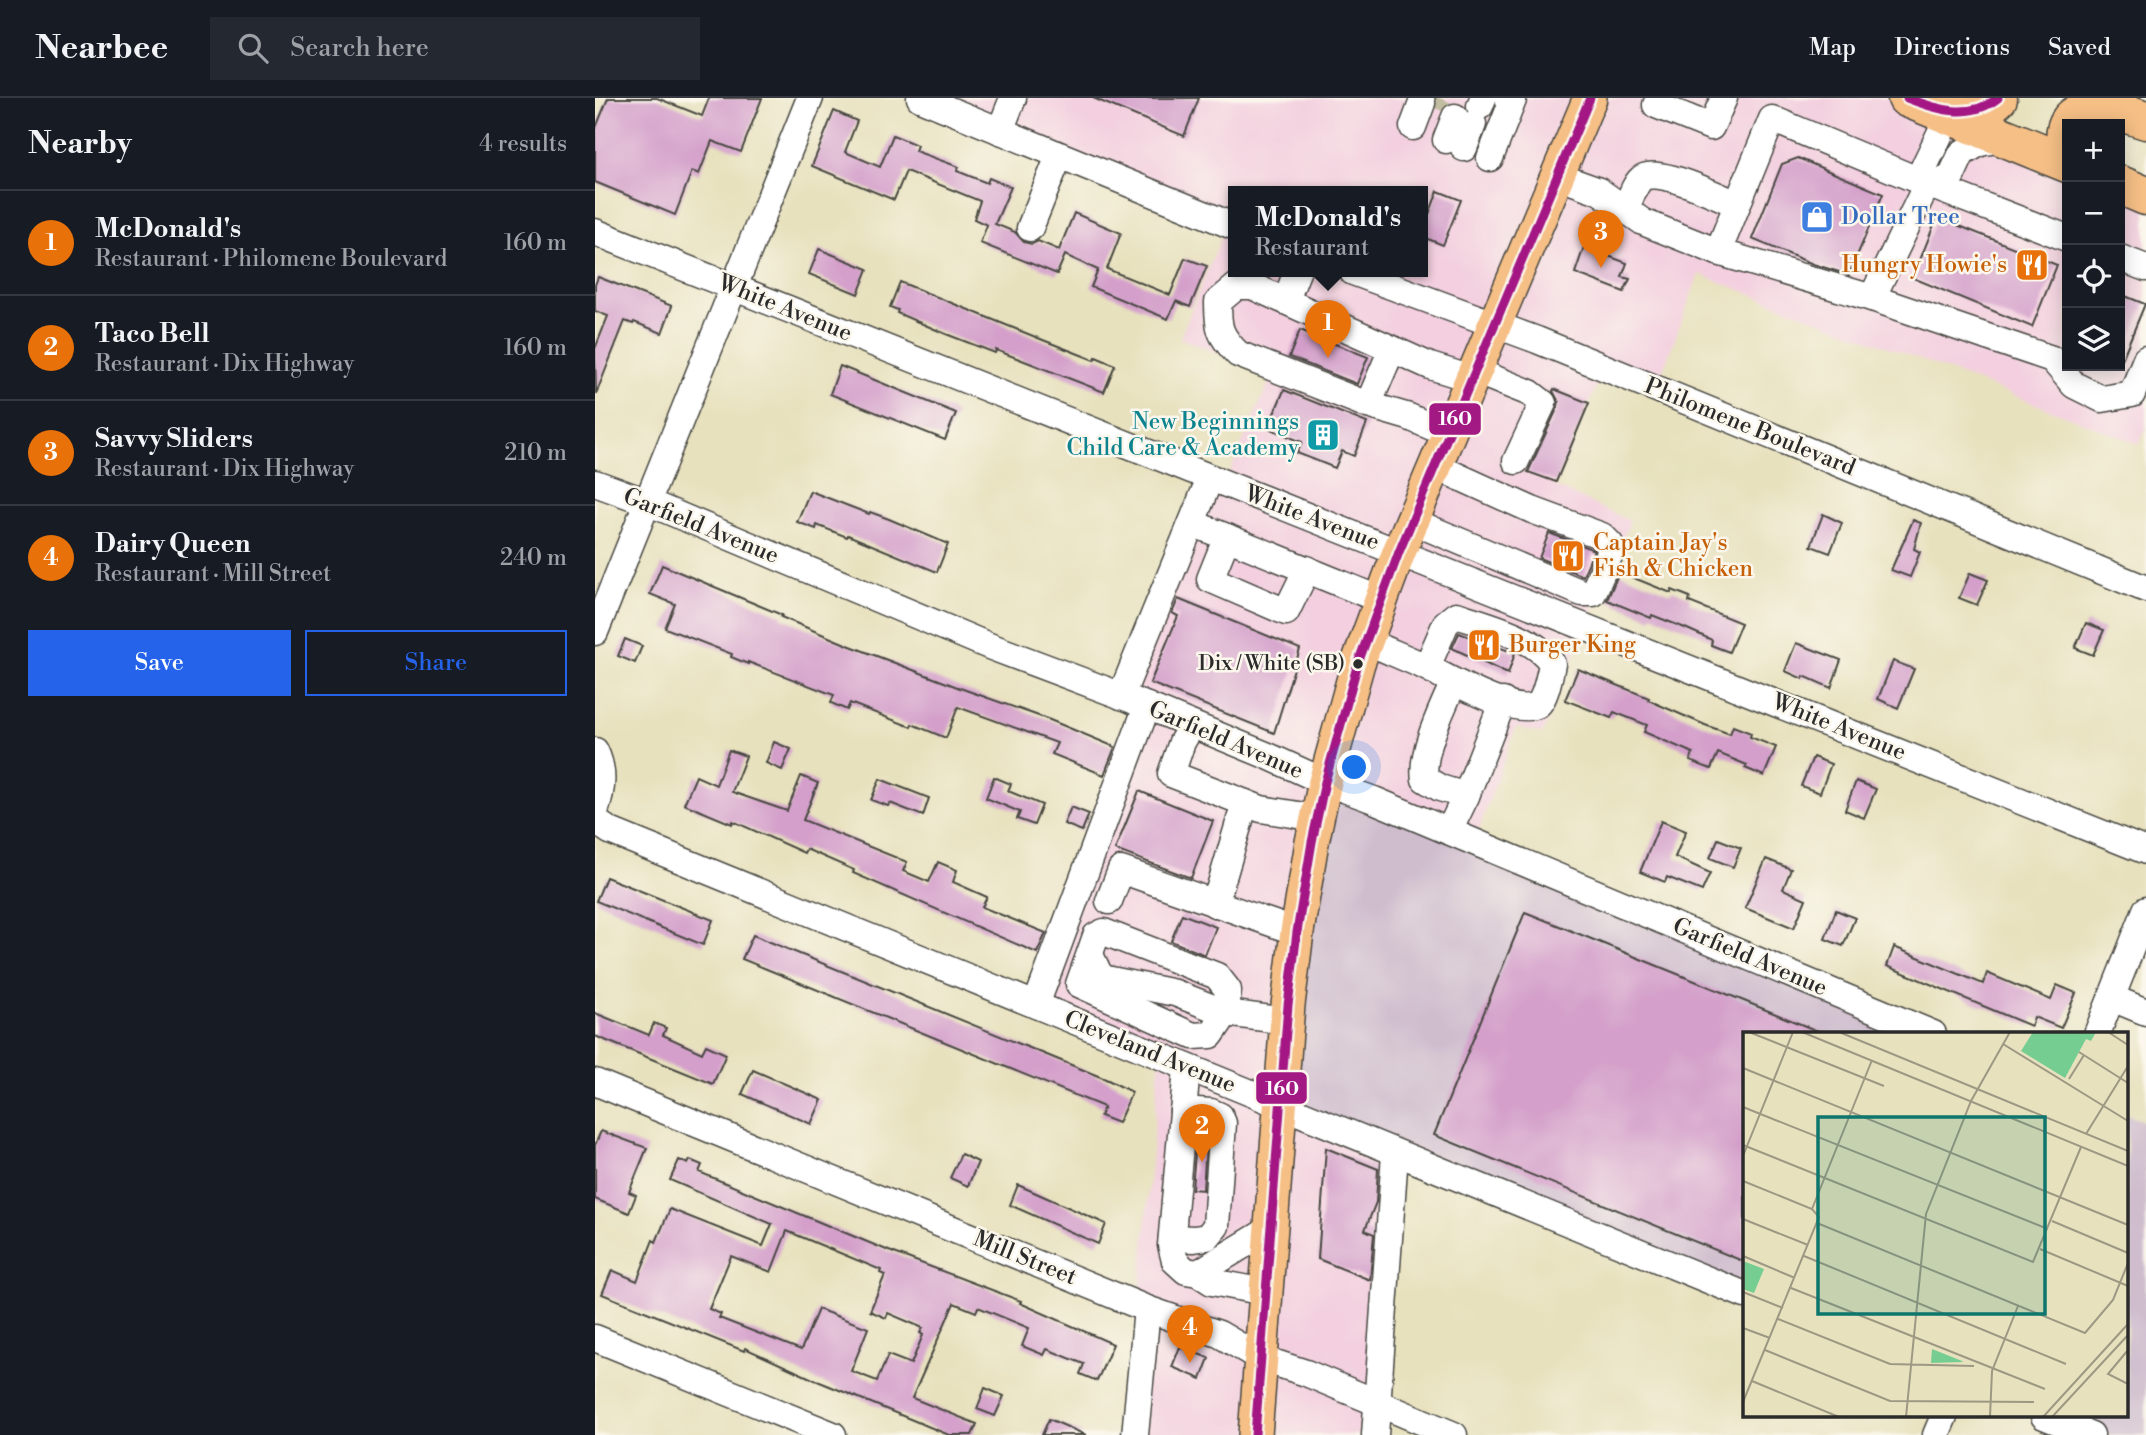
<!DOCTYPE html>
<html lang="en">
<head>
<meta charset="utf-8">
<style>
  :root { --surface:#171b24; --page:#242831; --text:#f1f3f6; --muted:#9ea1a6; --line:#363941; --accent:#2563eb }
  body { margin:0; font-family:"Libre Bodoni",serif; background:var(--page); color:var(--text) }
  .controls { position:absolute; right:21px; top:21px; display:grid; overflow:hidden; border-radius:0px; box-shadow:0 4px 18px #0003 }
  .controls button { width:63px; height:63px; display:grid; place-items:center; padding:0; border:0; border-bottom:2px solid var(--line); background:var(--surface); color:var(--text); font:35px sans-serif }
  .you { position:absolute; left:760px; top:670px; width:24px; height:24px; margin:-18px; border:5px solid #fff; border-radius:50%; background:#1a73e8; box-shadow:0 0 0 10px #1a73e833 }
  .badge { display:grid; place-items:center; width:46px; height:46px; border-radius:50%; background:var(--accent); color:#fff; font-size:23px; font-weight:700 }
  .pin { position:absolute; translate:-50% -58px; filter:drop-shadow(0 2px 4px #0008) }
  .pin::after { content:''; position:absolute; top:37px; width:24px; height:21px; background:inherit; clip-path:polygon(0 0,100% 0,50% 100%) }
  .popup { position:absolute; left:633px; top:88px; width:200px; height:91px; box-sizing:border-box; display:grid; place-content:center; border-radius:0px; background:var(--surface); filter:drop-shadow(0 2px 5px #0005); font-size:23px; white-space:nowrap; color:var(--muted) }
  .popup b { font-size:26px; color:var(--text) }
  .popup::after { content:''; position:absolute; left:50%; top:100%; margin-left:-14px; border:14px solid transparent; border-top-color:var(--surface) }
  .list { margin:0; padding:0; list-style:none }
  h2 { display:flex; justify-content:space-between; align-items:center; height:91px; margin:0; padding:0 28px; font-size:30px }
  h2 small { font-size:23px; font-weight:400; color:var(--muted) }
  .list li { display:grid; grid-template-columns:46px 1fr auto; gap:21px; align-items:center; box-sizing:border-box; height:105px; padding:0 28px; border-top:2px solid var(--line) }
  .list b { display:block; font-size:26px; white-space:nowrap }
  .list p { margin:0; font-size:23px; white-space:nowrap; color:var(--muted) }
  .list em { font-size:23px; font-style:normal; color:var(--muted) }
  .actions { display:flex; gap:14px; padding:21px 28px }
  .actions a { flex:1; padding:16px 0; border:2px solid var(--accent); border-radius:0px; text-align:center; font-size:24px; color:var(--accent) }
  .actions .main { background:var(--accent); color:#fff }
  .icon { flex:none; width:38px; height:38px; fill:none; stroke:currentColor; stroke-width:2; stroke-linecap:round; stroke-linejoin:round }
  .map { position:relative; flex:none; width:1551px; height:1337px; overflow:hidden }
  header { display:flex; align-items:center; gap:42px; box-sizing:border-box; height:98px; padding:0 35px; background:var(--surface); border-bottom:2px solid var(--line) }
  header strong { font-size:33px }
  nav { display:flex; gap:38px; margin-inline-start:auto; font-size:24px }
  .search { width:490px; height:63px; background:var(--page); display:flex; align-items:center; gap:18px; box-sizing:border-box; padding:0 24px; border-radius:0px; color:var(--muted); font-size:26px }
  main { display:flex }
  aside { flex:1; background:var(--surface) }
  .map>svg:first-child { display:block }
  .built { fill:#f3cfdf; fill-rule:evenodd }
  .industrial { fill:#cfbdce }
  .building { fill:#d4a0cb; fill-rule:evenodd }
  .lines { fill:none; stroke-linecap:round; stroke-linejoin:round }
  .minor-tunnel { stroke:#c1bda0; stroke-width:26; stroke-dasharray:26 13; stroke-linecap:butt }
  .minor-casing { stroke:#474641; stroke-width:29 }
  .major-casing { stroke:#474641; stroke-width:36 }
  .highway-casing { stroke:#474641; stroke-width:41 }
  .minor { stroke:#fff; stroke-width:26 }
  .major { stroke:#f5bf86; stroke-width:33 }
  .highway { stroke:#f5bf86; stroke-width:38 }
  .bus-1-casing { stroke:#fbf7ec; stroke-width:14 }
  .bus-1 { stroke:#a31984; stroke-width:9 }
  .bus-dot { fill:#2b2b2b; stroke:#fbf7ec; stroke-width:2.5 }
  .labels { text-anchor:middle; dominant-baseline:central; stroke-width:5; stroke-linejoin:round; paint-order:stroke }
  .bus-label { font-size:21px; fill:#2b2b2b; stroke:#fbf7ec; text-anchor:end }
  .shop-label { font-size:23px; fill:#366cbe; stroke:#fbf7ec; text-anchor:start }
  .food-label { font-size:23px; fill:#c56008; stroke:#fbf7ec; text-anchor:start }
  .street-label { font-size:23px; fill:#2b2b2b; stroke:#fbf7ec }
  .culture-label { font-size:23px; fill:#0d838f; stroke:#fbf7ec; text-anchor:end }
  .inset-road { fill:none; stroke:#9c9883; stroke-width:2 }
  .view { fill:#0f766e; fill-opacity:0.15; stroke:#0f766e; stroke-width:3.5 }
  .inset-edge { fill:none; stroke:#2b2b2b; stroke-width:3.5 }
  .line-badge { stroke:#fbf7ec; stroke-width:2.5 }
  .badge-label { font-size:19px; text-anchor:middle; font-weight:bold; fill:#fff }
</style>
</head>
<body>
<header>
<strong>Nearbee</strong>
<div class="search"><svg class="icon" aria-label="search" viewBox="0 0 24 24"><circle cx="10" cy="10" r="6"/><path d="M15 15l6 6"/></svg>Search here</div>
<nav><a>Map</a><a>Directions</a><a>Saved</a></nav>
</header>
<main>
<aside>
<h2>Nearby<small>4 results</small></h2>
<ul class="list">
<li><span class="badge" style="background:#e8710a">1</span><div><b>McDonald's</b><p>Restaurant · Philomene Boulevard</p></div><em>160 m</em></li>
<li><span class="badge" style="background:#e8710a">2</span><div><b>Taco Bell</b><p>Restaurant · Dix Highway</p></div><em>160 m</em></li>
<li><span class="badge" style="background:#e8710a">3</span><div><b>Savvy Sliders</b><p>Restaurant · Dix Highway</p></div><em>210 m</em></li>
<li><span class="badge" style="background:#e8710a">4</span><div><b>Dairy Queen</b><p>Restaurant · Mill Street</p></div><em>240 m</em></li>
</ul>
<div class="actions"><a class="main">Save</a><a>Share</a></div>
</aside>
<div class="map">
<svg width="1551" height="1337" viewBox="0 0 1551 1337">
  <rect width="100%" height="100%" fill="#fbf7ec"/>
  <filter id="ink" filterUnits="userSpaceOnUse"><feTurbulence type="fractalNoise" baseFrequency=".0143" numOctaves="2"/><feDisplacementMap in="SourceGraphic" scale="14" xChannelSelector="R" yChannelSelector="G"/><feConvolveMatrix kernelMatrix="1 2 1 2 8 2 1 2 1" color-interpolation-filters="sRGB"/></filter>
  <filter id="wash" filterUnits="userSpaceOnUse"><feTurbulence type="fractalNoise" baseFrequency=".00686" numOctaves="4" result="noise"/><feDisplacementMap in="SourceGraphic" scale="28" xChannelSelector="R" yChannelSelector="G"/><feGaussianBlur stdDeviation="1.57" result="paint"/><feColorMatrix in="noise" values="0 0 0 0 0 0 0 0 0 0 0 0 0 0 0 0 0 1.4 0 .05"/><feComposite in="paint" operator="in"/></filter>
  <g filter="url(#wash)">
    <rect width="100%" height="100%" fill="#e7e1bd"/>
    <path class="built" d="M325,0H1312L1472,65V268H1525V87L1551,98V329L1544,346L1104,176L1061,291L1009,270L959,388L1035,423L947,636L921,629L879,744L800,1056L780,1337H540L544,1207L565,959L437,905L549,608L524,597L615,379L630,385L677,277L585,240L632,125ZM638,94H828V174H638Z"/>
    <g class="industrial">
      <polygon points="730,684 1338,936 1150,936 1150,1197 685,1008"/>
      <polygon points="1532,1017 1551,1024 1551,1337 1496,1337 1449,1318 1532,1318"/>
    </g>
    <g id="blocks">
      <g class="building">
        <polygon points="13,0 62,0 107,18 114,0 167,0 146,54 117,43 104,76 97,73 80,117 0,84 0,32"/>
        <polygon points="498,0 604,0 589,38"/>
        <polygon points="239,13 262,23 250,54 285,69 298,37 322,47 320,53 364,69 362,73 392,85 394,80 416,89 400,126 420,134 429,144 437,146 443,143 464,152 479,115 526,135 512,171 575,197 590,160 612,168 595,209 581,203 573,221 496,189 503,172 470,157 462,176 385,145 392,127 379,121 385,103 311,73 299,102 217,68"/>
        <polygon points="1203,60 1288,96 1254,177 1218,166 1157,141 1187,66"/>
        <polygon points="843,93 866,102 848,147 828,139 828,132"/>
        <polygon points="1342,119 1462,167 1437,229 1318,180"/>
        <polygon points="989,149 1032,165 1027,179 1035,181 1029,194 980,175"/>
        <polygon points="224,151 273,171 263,196 214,176"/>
        <polygon points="3,179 77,208 67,235 39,224 38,226 30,223 1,296 0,251 13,218 0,213 0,187"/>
        <polygon points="305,184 448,242 499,262 501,259 520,267 509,294 401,252 400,255 351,236 302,215 303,212 295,209"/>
        <polygon points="1530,198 1550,206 1525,266 1525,212"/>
        <polygon points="705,232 773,259 762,286 694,259"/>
        <polygon points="245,268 361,315 350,342 235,296"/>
        <polygon points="959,291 994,305 961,384 933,374 962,311 964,304 958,293"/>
        <polygon points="689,292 772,325 759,358 747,353 740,370 702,355 707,344 673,330"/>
        <polygon points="215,393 274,416 275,414 294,421 353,446 342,474 253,437 252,439 222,427 221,431 202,424"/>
        <polygon points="1228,416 1247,425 1235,455 1216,448"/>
        <polygon points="1318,422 1326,425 1319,451 1325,454 1315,479 1296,472"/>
        <polygon points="954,435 999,452 988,478 944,460"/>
        <polygon points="67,467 187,517 186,519 253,547 365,590 455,622 520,649 509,677 457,656 462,645 363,609 351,640 317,626 316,629 255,605 252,612 236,605 239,597 153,564 153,566 136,559 137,556 70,530 80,506 55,496"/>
        <polygon points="1024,474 1076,495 1077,492 1095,499 1094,504 1146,525 1134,554 1116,547 1117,542 1090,530 1057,517 1056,520 1012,502"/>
        <polygon points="1375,475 1393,482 1382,507 1364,500"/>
        <polygon points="583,501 705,551 679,635 555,585 583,518 577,515"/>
        <polygon points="1491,525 1509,532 1498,557 1480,550"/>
        <polygon points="864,535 920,555 913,576 857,550"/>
        <polygon points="30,541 47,548 40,565 23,558"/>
        <polygon points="1201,545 1246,562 1236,590 1209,578 1208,581 1190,573"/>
        <polygon points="1298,563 1319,571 1303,610 1283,601"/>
        <polygon points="983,571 1054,600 1053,602 1110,627 1135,636 1138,628 1156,635 1155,639 1181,649 1169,678 1150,670 1152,667 1123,655 1116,671 1095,663 1098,655 1049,634 1052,627 1019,614 1016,620 970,602"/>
        <polygon points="179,644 196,651 187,672 171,665"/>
        <polygon points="134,652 151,658 137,694 192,713 206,678 223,685 208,722 312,764 308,773 334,784 343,764 362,772 358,784 392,799 387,809 451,835 442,855 258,775 259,772 211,751 209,755 138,723 137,726 89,706 101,678 121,687"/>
        <polygon points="1218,659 1236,666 1225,695 1206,688"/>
        <polygon points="399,679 416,686 413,693 447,707 439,727 422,721 425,714 391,700"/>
        <polygon points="285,681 334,700 328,718 295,705 293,708 276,702"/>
        <polygon points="1261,683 1281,691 1269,720 1250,712"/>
        <polygon points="544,693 618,723 596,780 520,752"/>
        <polygon points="476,709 494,716 487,733 469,726"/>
        <polygon points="1066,723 1091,733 1080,759 1115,775 1107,793 1072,779 1070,784 1045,774"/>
        <polygon points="1123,741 1146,750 1138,769 1115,760"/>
        <polygon points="1171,761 1196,771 1188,791 1211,801 1199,830 1150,810"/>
        <polygon points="11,779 118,822 108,847 1,803"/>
        <polygon points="1241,812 1260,820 1248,848 1230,841"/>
        <polygon points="930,814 1230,936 1150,936 1150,1164 839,1037"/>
        <polygon points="587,816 621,829 610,857 576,843"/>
        <polygon points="158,837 513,982 537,994 523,1025 505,1018 509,1009 147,861"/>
        <polygon points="1299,849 1388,886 1392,875 1456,902 1462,887 1481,895 1466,930 1439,919 1436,928 1292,868"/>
        <polygon points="0,915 54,937 59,925 71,930 68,937 107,955 111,947 131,956 118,986 0,938"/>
        <polygon points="158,972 227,1002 216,1026 147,996"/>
        <polygon points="602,1031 612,1032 608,1092 597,1091"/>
        <polygon points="6,1033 52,1050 34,1094 41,1097 34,1115 0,1101 0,1047"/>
        <polygon points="731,1050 783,1071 781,1104 770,1132 779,1136 775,1182 723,1161"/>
        <polygon points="366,1056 383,1064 373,1088 355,1080"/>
        <path d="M84,1062L93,1066L95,1062L107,1067L104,1074L294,1153L426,1203L425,1205L518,1246L502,1283L485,1276L489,1266L452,1251L449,1257L427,1248L434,1230L383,1209L381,1214L359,1205L317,1300L382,1326L377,1337H354L220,1282L150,1250L149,1253L7,1196L17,1172L42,1183L58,1142L61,1144L75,1111L168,1148L177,1126L75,1082ZM192,1133L286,1172L285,1175L290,1177L275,1213L291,1220L293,1215L328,1230L325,1235L328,1237L316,1266L293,1257L282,1283L256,1273L273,1230L223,1211L206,1252L124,1220L126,1216L114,1211L136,1158L176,1174Z"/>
        <polygon points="423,1087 511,1126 503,1146 415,1107"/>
        <polygon points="585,1249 614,1260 606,1281 577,1269"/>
        <polygon points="390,1290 409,1298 400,1318 382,1311"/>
        <polygon points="454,1321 491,1337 447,1337"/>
      </g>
    </g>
  </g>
  <g filter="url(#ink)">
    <use href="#blocks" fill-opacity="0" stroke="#474641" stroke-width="2"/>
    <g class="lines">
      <polyline class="minor-tunnel" points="840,10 844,0"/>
      <defs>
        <g id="minor">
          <polyline points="325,0 638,128"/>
          <polyline points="1061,7 1116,29 1129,0"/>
          <polyline points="885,8 888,0"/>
          <polyline points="1354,17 1329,69 1332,86 1277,200 1457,261 1479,287 1507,301 1537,296 1551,261"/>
          <polyline points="818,29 827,5"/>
          <polyline points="405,33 418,0"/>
          <polyline points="851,42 860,19"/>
          <polyline points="869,50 878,26"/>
          <polyline points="895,60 918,2 913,0"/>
          <polyline points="962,78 1004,93 1048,124 1123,154 1177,21 1332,86 1472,140"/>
          <polyline points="1332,86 1355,81 1367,55 1385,45 1410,40"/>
          <path d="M1031,111C1035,102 1039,87 1046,81C1060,67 1125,99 1142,106"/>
          <polyline points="435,130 464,58"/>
          <polyline points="0,134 1551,753"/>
          <polyline points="1123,154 1277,200"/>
          <polyline points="1525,160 1551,170"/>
          <polyline points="758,174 942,242 1551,491"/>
          <polyline points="691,202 702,174"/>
          <polyline points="880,273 935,295 948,305 921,363"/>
          <polyline points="773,307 797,251"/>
          <path d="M853,336L814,319L773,307L643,256C624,237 623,230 623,204L642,188H657L835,268L877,281"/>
          <polyline points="0,385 52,404 394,548 535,601 673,658 730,684 779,702 1338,936"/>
          <polyline points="817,423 987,495 998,495 1014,458 1015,446 1007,438 937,412 840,368"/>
          <polyline points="597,425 786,502"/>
          <polyline points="632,439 615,481 691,514 712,471"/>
          <polyline points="0,534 215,0"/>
          <path d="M771,543C791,552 811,560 831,569C853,580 919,619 942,607C950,603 955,575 957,566C944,540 889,526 861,517L851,525L832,569"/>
          <polyline points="526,598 615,380"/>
          <polyline points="597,627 587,644 576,676 666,711 722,720"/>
          <path d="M0,653C10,674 7,692 0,714"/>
          <polyline points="871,698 908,603"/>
          <polyline points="0,723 15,733 1150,1197"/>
          <path d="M854,733L871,698L845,690L830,681C825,655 848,609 859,584"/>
          <polyline points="514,803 526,772 702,834"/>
          <polyline points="620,806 650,705"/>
          <polygon points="509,834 622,878 633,892 631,915 616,937 598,938 484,886 501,838"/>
          <polyline points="497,861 504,876 511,881 580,895 631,915 692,923"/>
          <polyline points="1517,900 1551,914"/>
          <polyline points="441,907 552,608"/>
          <polyline points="1502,936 1551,812"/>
          <polyline points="592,970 576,1147 580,1163 591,1173 603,1175 617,1184 670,1194"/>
          <polyline points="0,984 552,1211 624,1236 665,1260 711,1275 859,1337"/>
          <polyline points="577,1140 599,1141 612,1139 621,1128 628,1025 625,1018 616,1014 588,1012"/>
          <polyline points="603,1175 675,1131"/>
          <polyline points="0,1240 238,1337"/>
          <polyline points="1449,1318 1496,1337"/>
          <polyline points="540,1337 552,1211"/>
          <polyline points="780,1337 800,1056"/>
          <polyline points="1341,1337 1349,1318"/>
        </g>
        <polyline id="major" points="660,1337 693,907 702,834 717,744 730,684 763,565 804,454 995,0"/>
        <g id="highway">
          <polyline points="1312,0 1472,65"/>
          <path d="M1346,11C1367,14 1387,16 1403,0"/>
          <path d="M1472,51C1460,0 1517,10 1551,22"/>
          <polyline points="1525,87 1551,98"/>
        </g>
      </defs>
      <use href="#minor" class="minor-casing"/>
      <use href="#major" class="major-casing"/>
      <use href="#highway" class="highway-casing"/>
      <use href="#minor" class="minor"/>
      <use href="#major" class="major"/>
      <use href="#highway" class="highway"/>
      <defs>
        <g id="bus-1">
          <path d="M1312,0C1343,12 1375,22 1403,0"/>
          <polyline points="660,1337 693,907 702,834 717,744 730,684 763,565 804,454 995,0"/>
        </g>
      </defs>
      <use href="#bus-1" class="bus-1-casing"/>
      <use href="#bus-1" class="bus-1"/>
    </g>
  </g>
  <defs>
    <symbol id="shop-square" viewBox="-11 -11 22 22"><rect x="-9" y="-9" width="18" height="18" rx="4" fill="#3f7fe0" stroke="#fbf7ec"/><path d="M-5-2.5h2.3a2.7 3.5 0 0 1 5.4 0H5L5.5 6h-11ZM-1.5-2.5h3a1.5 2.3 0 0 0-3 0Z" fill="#fff"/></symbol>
    <symbol id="restaurant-square" viewBox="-11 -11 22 22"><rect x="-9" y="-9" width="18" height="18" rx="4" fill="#e8710a" stroke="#fbf7ec"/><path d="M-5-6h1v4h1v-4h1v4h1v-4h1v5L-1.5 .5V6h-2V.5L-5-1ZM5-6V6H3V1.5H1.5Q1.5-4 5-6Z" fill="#fff"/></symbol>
    <symbol id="building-square" viewBox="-11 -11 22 22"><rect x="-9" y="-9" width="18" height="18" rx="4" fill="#0f9aa8" stroke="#fbf7ec"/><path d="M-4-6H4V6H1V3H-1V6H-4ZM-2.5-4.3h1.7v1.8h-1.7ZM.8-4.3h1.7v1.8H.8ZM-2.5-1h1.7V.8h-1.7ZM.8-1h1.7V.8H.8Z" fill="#fff"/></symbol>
  </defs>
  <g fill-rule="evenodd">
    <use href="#shop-square" x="1203" y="100" width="38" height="38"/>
    <use href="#restaurant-square" x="1418" y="148" width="38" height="38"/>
    <use href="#building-square" x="709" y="318" width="38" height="38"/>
    <use href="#restaurant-square" x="954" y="439" width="38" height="38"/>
    <use href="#restaurant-square" x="870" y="528" width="38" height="38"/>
  </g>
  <circle class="bus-dot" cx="763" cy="566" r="6"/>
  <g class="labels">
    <g class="bus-label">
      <text x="750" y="566">Dix / White (SB)</text>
    </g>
    <g class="shop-label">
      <text x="1246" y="119">Dollar Tree</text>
    </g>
    <g class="food-label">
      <text x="1412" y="167" text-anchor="end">Hungry Howie's</text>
      <text x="998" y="445">Captain Jay's<tspan x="998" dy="26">Fish &amp; Chicken</tspan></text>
      <text x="914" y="547">Burger King</text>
    </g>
    <g class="street-label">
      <text transform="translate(190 210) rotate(22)">White Avenue</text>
      <text transform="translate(1155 329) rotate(22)">Philomene Boulevard</text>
      <text transform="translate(717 420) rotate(21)">White Avenue</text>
      <text transform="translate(106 428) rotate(22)">Garfield Avenue</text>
      <text transform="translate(1244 629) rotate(22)">White Avenue</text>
      <text transform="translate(631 642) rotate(23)">Garfield Avenue</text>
      <text transform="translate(1155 859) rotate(23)">Garfield Avenue</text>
      <text transform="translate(555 954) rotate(22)">Cleveland Avenue</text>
      <text transform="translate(430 1160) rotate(22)">Mill Street</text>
    </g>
    <g class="culture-label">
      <text x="704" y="324">New Beginnings<tspan x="704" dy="26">Child Care &amp; Academy</tspan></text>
    </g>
  </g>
  <g transform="translate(1148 934)">
    <rect width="385" height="385" fill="#e7e1bd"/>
    <path d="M290,0H353L348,9L343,7L322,46L278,19ZM0,229L21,237L11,261L0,257ZM189,317L219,329L220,330L188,331Z" fill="#75cd92"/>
    <path class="inset-road" d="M6,0L141,54M59,0L385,134M96,0L385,119M365,0L385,13M260,12L385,89M336,20L385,51M0,36L385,193M326,47L341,23M0,75L305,197M343,102L385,34M0,113L290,230L338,115M0,124L50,0M0,149L69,177L76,185L0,370M69,177L129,28M0,187L65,213M309,189L385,221M74,191L342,301L370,268L385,231M297,217L385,254M0,224L52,246M61,224L323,332M48,256L302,357M0,260L40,276M35,287L147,332L231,334M0,296L27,306M22,318L147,369L291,370M385,318L365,342L385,352M9,349L96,385M163,385L183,182L228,69L267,0M247,385L249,339L275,274M300,385L385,292M309,385L385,303"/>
    <path class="view" d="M75,85H302V282H75Z"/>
    <rect width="385" height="385" class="inset-edge"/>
  </g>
  <g class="line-badge">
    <rect x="833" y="304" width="54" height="34" rx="7" fill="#a31984"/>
    <rect x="660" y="973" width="53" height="34" rx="7" fill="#a31984"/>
  </g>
  <g class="badge-label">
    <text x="860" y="327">160</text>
    <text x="687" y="997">160</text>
  </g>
</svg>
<div class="controls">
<button>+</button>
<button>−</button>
<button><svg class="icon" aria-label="locate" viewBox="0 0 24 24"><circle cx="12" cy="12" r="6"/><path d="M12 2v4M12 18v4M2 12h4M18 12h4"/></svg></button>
<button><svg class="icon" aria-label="layers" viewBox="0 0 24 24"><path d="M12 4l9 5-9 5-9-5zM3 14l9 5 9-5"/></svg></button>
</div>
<div class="you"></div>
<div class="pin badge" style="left:733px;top:260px;background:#e8710a">1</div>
<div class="popup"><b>McDonald's</b>Restaurant</div>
<div class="pin badge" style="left:607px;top:1064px;background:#e8710a">2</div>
<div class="pin badge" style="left:1006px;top:170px;background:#e8710a">3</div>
<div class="pin badge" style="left:595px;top:1265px;background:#e8710a">4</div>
</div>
</main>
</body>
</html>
